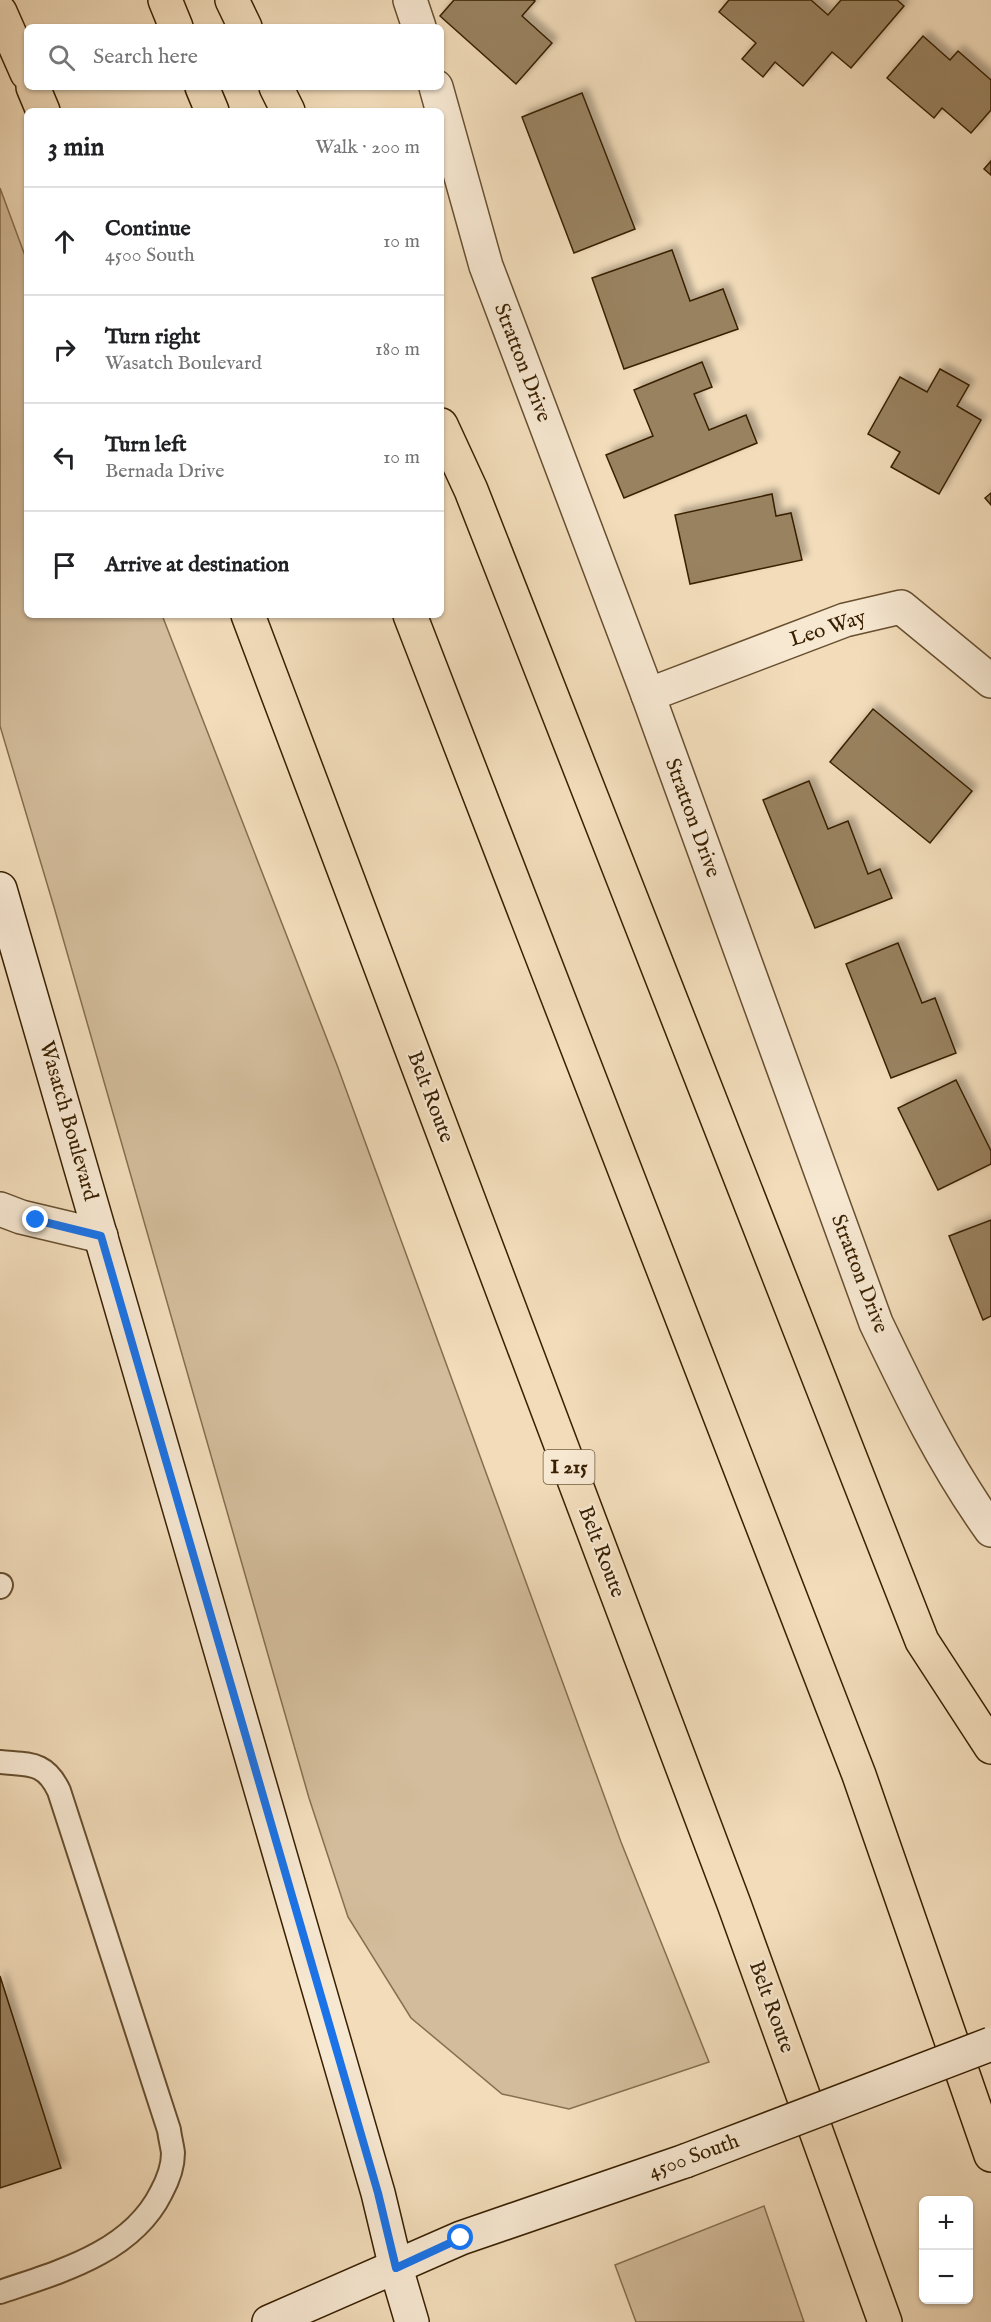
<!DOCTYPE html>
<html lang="en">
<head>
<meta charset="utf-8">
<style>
  :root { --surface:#fff; --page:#f6f6f6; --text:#202124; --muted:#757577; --line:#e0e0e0 }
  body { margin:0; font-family:"IM FELL English",serif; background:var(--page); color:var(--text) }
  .controls { position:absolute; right:18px; bottom:18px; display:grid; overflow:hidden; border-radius:9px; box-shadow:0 2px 4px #0004 }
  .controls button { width:54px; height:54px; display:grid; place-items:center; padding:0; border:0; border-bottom:2px solid var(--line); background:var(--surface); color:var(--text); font:30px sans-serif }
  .stop { position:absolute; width:18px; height:18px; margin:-14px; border:4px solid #1a73e8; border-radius:50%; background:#fff }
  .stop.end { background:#1a73e8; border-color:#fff; box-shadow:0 2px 6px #0008 }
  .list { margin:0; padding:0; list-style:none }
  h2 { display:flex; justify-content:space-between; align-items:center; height:78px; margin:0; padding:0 24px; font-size:26px }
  h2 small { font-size:20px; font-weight:400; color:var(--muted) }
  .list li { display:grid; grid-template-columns:39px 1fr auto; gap:18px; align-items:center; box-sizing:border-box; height:108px; padding:0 24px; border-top:2px solid var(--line) }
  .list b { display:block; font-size:22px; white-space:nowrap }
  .list p { margin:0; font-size:20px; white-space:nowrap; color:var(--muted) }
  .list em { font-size:20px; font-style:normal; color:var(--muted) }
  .icon { flex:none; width:33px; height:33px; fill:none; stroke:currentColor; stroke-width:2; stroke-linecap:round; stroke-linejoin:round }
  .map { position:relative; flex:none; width:991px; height:2322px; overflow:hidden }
  .search { position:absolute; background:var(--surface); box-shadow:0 2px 4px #0004; left:24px; top:24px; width:420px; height:66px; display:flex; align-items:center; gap:15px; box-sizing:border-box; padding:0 21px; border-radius:9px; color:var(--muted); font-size:22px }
  .panel { position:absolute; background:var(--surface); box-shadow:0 2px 4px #0004; left:24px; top:108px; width:420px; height:510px; border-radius:9px }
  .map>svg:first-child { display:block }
  .green { fill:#d3bc9b; stroke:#866e4e; stroke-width:1.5 }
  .building { fill:#998261; stroke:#392001; stroke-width:1.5; filter:url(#shadow) }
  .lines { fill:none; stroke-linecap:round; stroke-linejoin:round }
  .lane-casing { stroke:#674f2f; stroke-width:26 }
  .street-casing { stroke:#674f2f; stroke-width:36 }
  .secondary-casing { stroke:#392001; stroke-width:36 }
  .highway-casing { stroke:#392001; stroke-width:36 }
  .lane { stroke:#f7e8d2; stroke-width:22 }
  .street { stroke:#f7e8d2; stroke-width:33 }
  .secondary { stroke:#f7e8d2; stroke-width:33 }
  .highway { stroke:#f2dcba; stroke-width:33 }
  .secondary-bridge-casing { stroke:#392001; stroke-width:36; stroke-linecap:butt }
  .secondary-bridge { stroke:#f7e8d2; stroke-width:33 }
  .route { stroke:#1a73e8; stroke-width:8 }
  .labels { text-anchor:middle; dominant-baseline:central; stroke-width:4.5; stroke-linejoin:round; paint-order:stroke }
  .shield { fill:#f7e8d2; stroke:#725c40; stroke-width:1.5 }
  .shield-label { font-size:20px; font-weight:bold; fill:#392001 }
  .street-label { font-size:21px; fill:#392001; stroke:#f7e8d2 }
</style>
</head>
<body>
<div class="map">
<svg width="991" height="2322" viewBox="0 0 991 2322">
  <defs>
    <filter id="shadow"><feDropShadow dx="5.5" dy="-5.5" stdDeviation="3" flood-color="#0004"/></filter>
  </defs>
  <rect width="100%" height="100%" fill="#f2dcba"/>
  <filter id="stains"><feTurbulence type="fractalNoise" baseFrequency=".00333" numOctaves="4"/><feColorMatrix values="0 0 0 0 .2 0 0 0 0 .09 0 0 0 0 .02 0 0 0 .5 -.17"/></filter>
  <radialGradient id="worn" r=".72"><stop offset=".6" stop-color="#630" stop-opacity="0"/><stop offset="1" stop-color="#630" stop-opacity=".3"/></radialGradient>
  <g class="green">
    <polygon points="0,188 27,261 27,615 162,615 337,1065 621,1842 709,2062 569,2109 502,2094 411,2018 348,1917 309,1798 54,907 0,726"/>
    <polygon points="764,2206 804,2322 636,2322 615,2265"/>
  </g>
  <g class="building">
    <polygon points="454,0 533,0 535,1 522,16 552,43 516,84 440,16"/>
    <polygon points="729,0 811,0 828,15 841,0 897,0 904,6 851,68 832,52 803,86 775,62 763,77 742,59 756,43 719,12"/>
    <polygon points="923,36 950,60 958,51 991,80 991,110 971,133 942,108 934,118 887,78"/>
    <polygon points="582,93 635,229 574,253 522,117"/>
    <polygon points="991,161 991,175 984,169"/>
    <polygon points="672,250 690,301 723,289 738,329 624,369 592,278"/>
    <polygon points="702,362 712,387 694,394 709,430 746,415 757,443 624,498 606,455 653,436 634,390"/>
    <polygon points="940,369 969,385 957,406 981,420 939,494 891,467 900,452 868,434 900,377 927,392"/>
    <polygon points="991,493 991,505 985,498"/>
    <polygon points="772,494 776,516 791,513 802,560 690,584 675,515"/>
    <polygon points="873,709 972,791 930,843 830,762"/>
    <polygon points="809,781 828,829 848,821 868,874 880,869 892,898 815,928 763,800"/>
    <polygon points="898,943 922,1003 935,998 956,1053 891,1078 846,964"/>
    <polygon points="956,1080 991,1151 991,1164 938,1190 898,1108"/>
    <polygon points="991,1220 991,1316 983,1320 949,1236"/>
    <polygon points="0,1976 61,2168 0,2188"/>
  </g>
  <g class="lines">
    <defs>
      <g id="lane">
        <polyline points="0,1587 1,1585"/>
        <path d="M0,1762C29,1765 45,1761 59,1791L169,2130C170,2138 172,2145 173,2153C173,2166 167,2182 161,2193C131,2253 59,2272 0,2292"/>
      </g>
      <g id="street">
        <polyline points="410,0 419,27"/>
        <path d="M436,87L486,266L648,695L876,1323C911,1396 944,1464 991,1530"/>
        <polyline points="648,695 845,620 901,607 991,681"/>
        <polyline points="0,1209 21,1217 101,1236"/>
      </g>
      <g id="secondary">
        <polyline points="0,889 378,2193 396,2268 412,2322"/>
        <polyline points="269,2322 461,2238 685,2161"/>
      </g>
      <g id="highway">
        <polyline points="165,0 176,27"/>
        <polyline points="232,0 245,27"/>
        <polyline points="0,12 27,73"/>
        <polyline points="33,87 43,111"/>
        <polyline points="202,87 212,111"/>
        <polyline points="276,87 288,111"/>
        <polyline points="441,425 471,490 922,1641 991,1747"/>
        <polyline points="248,615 734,1904 885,2322"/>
        <polyline points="410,615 859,1775 991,2155"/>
      </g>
    </defs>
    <use href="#lane" class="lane-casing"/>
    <use href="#street" class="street-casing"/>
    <use href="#secondary" class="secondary-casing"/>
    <use href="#highway" class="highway-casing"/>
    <use href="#lane" class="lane"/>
    <use href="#street" class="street"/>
    <use href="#secondary" class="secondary"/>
    <use href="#highway" class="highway"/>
    <defs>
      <polyline id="secondary-bridge" points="685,2161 991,2044"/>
    </defs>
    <use href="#secondary-bridge" class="secondary-bridge-casing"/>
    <use href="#secondary-bridge" class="secondary-bridge"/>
  </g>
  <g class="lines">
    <polyline class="route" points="36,1220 101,1236 378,2193 396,2268 461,2238"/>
  </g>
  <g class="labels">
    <rect class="shield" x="543.5" y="1450" width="51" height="34" rx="4.5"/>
    <g class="shield-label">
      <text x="569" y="1467">I 215</text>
    </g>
    <g class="street-label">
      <text transform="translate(522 363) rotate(69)">Stratton Drive</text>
      <text transform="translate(828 629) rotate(-18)">Leo Way</text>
      <text transform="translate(692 818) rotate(70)">Stratton Drive</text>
      <text transform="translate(430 1097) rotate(69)">Belt Route</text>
      <text transform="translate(68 1121) rotate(74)">Wasatch Boulevard</text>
      <text transform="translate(859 1274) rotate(69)">Stratton Drive</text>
      <text transform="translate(601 1552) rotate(69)">Belt Route</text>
      <text transform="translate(771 2007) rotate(70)">Belt Route</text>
      <text transform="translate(694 2157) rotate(-20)">4500 South</text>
    </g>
  </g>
  <rect width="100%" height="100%" filter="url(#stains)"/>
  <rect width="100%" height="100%" fill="url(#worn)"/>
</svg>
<div class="controls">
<button>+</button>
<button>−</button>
</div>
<div class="stop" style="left:461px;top:2238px"></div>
<div class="stop end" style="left:36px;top:1220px"></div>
<div class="search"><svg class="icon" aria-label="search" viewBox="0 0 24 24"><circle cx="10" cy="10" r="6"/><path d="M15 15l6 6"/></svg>Search here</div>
<section class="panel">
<h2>3 min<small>Walk · 200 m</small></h2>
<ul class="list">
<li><svg class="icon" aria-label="ahead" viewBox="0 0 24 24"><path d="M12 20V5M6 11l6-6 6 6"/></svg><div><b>Continue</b><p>4500 South</p></div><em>10 m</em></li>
<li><svg class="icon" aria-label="right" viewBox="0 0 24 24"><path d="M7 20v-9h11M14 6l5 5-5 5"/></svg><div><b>Turn right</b><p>Wasatch Boulevard</p></div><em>180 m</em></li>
<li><svg class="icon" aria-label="left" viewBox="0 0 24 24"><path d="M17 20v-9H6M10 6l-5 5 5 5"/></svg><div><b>Turn left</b><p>Bernada Drive</p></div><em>10 m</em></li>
<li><svg class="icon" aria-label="arrive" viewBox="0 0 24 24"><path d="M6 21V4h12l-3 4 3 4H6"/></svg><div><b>Arrive at destination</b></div></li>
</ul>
</section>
</div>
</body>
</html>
